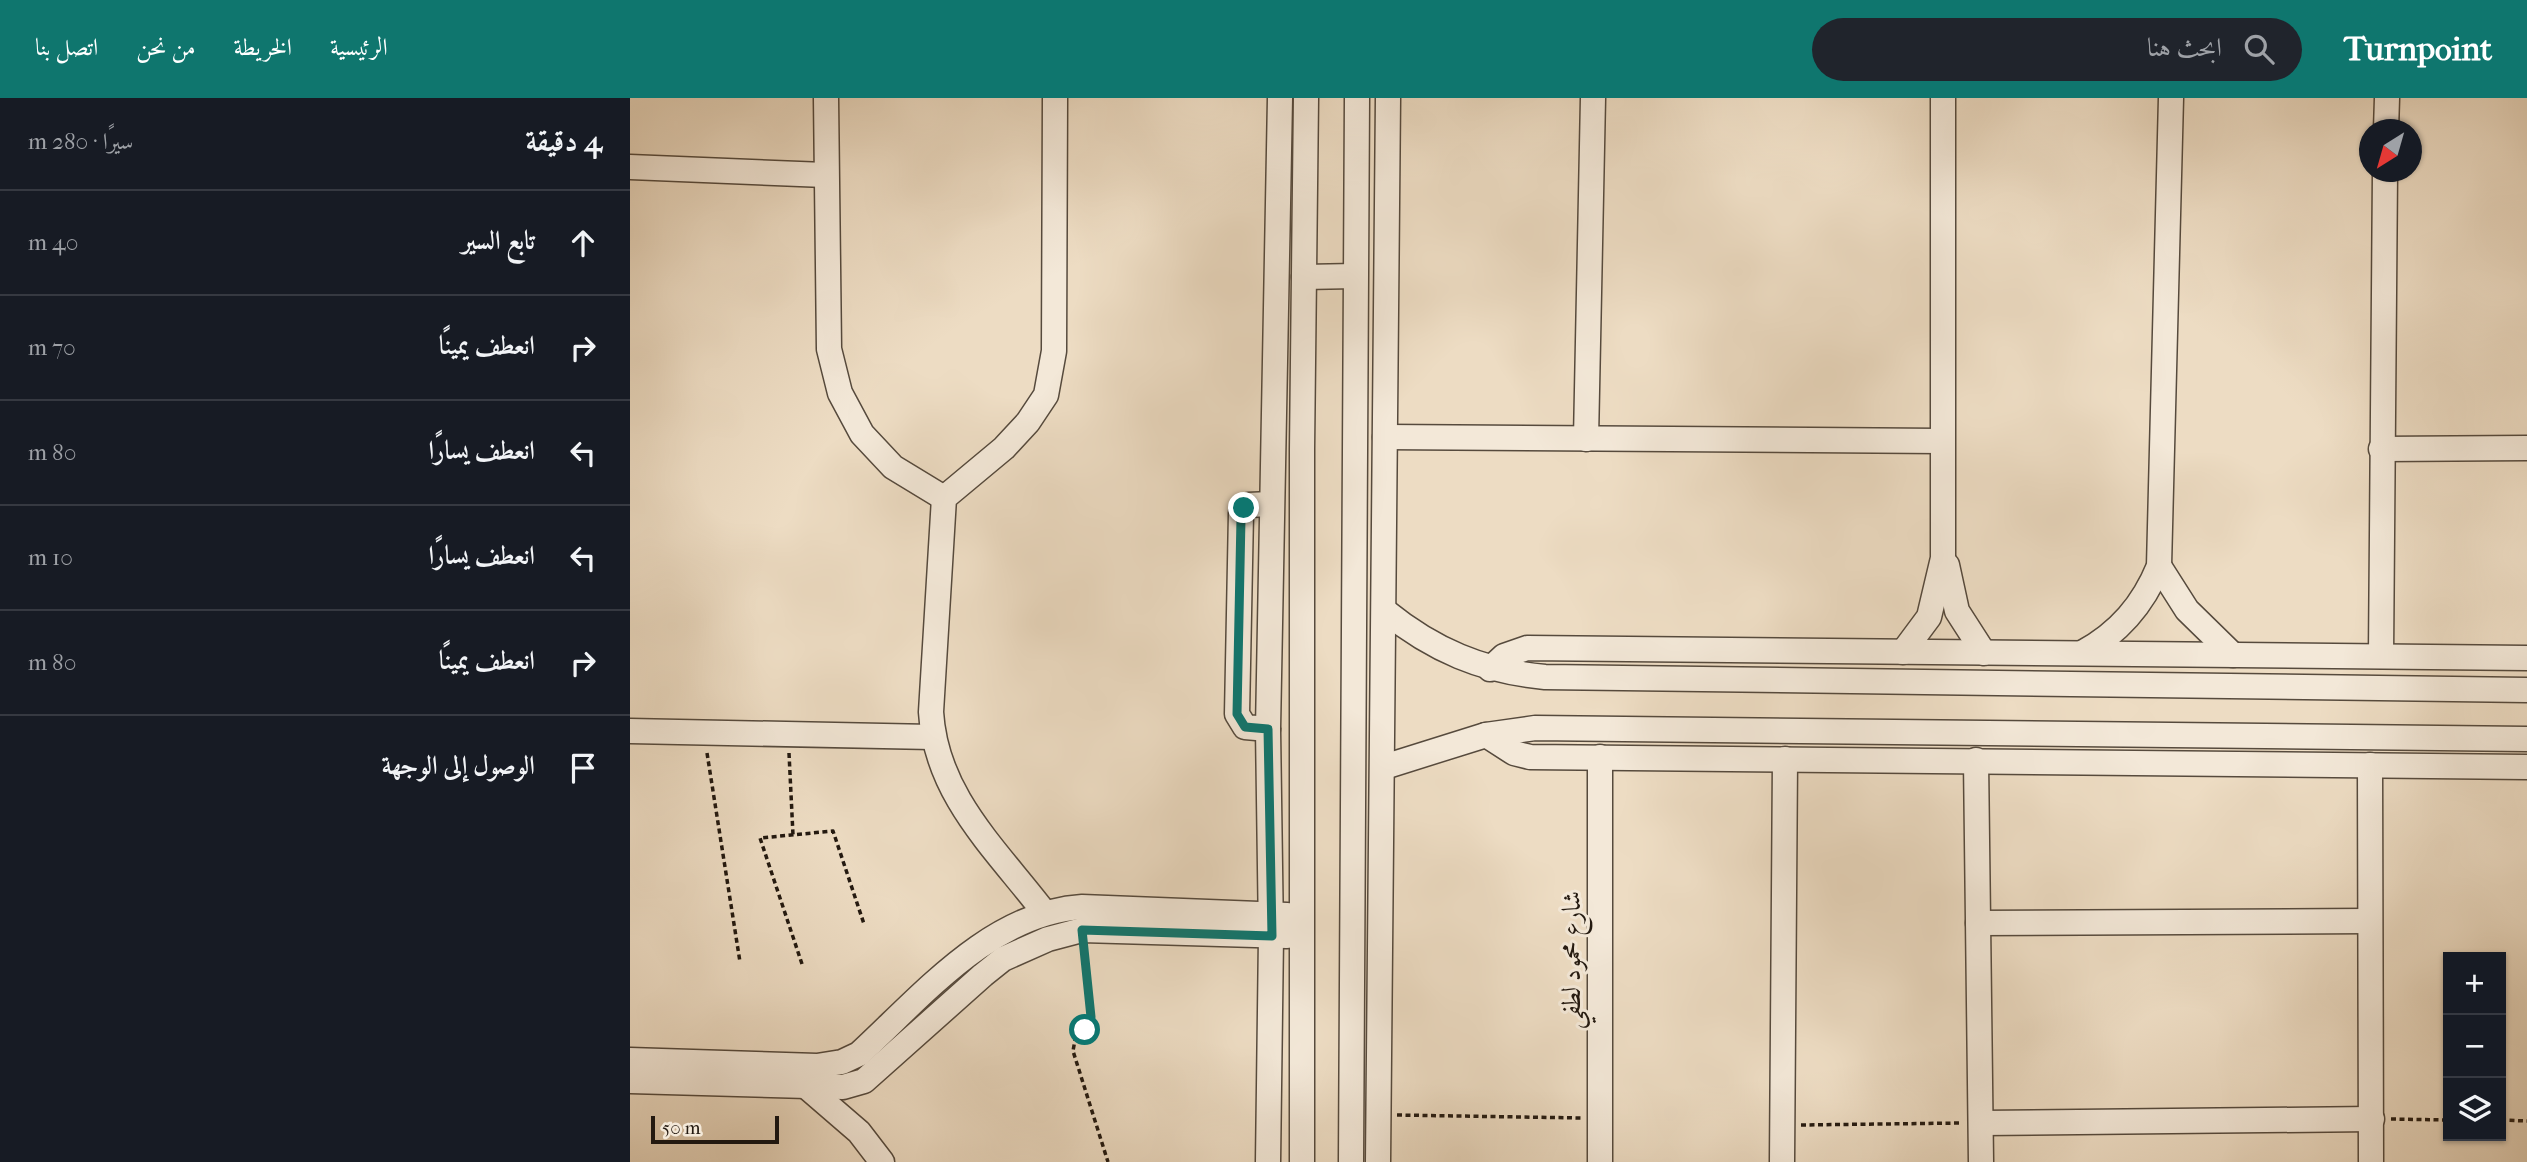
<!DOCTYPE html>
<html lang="ar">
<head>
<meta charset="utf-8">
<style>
  :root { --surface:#171b24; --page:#20242c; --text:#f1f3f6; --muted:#9ea1a6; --line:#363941; --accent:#0f766e }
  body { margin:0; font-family:"IM FELL French Canon",Amiri,serif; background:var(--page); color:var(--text); direction:rtl }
  .controls { position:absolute; right:21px; bottom:21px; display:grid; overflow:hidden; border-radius:0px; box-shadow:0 2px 5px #0004 }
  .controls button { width:63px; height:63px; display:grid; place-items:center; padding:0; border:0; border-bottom:2px solid var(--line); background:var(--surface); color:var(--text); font:35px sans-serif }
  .compass { position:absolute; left:1729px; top:21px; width:63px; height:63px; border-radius:50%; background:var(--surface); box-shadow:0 2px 5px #0004; rotate:217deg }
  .scale { position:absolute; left:21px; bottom:18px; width:128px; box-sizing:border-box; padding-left:7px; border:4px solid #231910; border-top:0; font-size:19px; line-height:24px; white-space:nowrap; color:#231910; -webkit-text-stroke:5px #f3e8d8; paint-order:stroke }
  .stop { position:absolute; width:21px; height:21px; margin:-16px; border:5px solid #0f766e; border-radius:50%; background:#fff }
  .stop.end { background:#0f766e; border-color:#fff; box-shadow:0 2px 7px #0008 }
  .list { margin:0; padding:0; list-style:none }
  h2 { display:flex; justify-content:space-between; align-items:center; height:91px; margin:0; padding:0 28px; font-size:30px }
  h2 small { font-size:23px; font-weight:400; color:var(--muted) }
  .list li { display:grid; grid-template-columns:46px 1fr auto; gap:21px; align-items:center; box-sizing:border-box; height:105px; padding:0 28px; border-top:2px solid var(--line) }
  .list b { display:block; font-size:26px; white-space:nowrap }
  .list em { font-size:23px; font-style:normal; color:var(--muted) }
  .icon { flex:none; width:38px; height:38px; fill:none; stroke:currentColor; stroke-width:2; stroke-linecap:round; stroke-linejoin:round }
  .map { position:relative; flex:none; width:1897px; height:1064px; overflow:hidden; direction:ltr }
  header { display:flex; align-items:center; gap:42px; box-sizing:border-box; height:98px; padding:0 35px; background:var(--accent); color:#fff }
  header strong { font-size:33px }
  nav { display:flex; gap:38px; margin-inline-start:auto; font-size:24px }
  .search { width:490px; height:63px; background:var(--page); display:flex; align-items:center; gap:18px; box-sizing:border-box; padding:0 24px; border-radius:38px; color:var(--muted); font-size:26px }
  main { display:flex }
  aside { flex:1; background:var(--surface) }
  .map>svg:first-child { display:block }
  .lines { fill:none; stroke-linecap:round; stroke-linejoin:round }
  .minor-casing { stroke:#564a3d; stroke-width:27 }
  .path { stroke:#231910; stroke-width:3.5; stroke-dasharray:5 3.5; stroke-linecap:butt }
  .minor { stroke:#f3e8d8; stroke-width:24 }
  .route { stroke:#0f766e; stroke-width:9 }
  .labels { text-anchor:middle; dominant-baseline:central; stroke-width:6; stroke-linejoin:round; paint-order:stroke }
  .street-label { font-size:26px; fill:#231910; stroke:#f3e8d8 }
</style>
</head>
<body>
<header>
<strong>Turnpoint</strong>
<div class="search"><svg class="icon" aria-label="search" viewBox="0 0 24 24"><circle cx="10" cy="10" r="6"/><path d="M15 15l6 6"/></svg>ابحث هنا</div>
<nav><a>الرئيسية</a><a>الخريطة</a><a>من نحن</a><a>اتصل بنا</a></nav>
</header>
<main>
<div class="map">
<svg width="1897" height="1064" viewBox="0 0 1897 1064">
  <rect width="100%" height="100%" fill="#eddcc3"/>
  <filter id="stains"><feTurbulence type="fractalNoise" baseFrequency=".00286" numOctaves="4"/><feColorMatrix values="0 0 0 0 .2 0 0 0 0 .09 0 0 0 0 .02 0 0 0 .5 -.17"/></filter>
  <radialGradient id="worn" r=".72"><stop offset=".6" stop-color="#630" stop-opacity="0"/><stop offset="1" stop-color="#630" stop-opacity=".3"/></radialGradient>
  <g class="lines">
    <defs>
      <g id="minor">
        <polyline points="196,0 199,251 210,295 232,336 263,369 314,400"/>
        <polyline points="1756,32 1757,0"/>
        <polyline points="0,69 195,77"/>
        <polyline points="674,179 725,178"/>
        <polyline points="755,339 1311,343"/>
        <polyline points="956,341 963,0"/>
        <polyline points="1751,351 1897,350"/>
        <polyline points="1317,467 1327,513 1354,555"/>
        <polyline points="1529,468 1557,512 1603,557"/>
        <path d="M755,513C803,552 852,573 915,579L1897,592"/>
        <polyline points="1273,554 1299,519 1313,460 1313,0"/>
        <path d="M1452,555C1489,535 1513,507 1529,468L1541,0"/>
        <polyline points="1751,558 1755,74"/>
        <polyline points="860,571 874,558 897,550 1897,560"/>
        <polyline points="638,631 615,629 607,616 611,415 618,407 641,406"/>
        <polyline points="0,633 302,639"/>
        <polyline points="856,637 884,655 900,659 1897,669"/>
        <polyline points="970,659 970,1064"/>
        <polyline points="1346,662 1351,1064"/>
        <polyline points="1740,667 1741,1064"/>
        <polyline points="754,669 856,637 905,630 1897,641"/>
        <path d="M414,814C365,750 306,697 301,614L314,400L374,350L398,324L416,297L424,253L425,0"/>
        <polyline points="1348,825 1738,823"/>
        <path d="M0,962L187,968L212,964L229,956C293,897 361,815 452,809L657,817"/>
        <polyline points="0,983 213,989 234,983 353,877 373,861 418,841 452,832 657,838"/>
        <polyline points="178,990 229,1034 252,1064"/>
        <polyline points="1352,1025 1742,1021"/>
        <polyline points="638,1064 641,838 638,631 650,0"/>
        <polyline points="672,1064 672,351 676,0"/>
        <polyline points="721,1064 727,0"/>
        <polyline points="748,1064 758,0"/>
        <polyline points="1152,1064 1155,661"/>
      </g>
    </defs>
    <use href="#minor" class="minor-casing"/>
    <g class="path">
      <polyline points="77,655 110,864"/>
      <polyline points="159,655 163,737"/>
      <polyline points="454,850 461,919 445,942 443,953 478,1064"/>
      <polyline points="172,866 130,740 203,733 234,826"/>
      <polyline points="767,1017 952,1020"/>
      <polyline points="1761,1021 1818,1022"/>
      <polyline points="1871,1022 1897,1023"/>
      <polyline points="1171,1027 1332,1025"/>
    </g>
    <use href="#minor" class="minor"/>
  </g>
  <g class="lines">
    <polyline class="route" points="455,932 461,919 452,832 642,838 638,631 615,629 607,616 611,420 614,410"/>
  </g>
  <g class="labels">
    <g class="street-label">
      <text transform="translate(941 862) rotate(-90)">شارع محمود لطفي</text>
    </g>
  </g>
  <rect width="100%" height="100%" filter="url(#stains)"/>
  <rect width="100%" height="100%" fill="url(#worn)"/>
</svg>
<div class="controls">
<button>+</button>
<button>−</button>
<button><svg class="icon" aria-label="layers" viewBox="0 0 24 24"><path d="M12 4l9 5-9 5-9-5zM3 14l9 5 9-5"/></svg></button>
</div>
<svg class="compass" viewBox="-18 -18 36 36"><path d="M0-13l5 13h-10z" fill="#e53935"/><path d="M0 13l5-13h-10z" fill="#9ea1a6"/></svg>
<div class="scale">50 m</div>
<div class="stop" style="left:455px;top:932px"></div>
<div class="stop end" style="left:614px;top:410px"></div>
</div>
<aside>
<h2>4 دقيقة<small>سيرًا · 280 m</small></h2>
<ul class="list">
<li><svg class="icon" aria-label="ahead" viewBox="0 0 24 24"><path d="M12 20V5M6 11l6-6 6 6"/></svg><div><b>تابع السير</b></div><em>40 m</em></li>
<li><svg class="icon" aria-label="right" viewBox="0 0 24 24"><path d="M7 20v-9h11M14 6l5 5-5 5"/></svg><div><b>انعطف يمينًا</b></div><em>70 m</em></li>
<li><svg class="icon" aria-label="left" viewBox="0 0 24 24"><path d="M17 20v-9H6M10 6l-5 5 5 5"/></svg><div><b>انعطف يسارًا</b></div><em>80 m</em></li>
<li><svg class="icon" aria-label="left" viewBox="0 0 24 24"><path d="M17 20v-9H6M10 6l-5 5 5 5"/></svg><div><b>انعطف يسارًا</b></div><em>10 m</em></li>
<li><svg class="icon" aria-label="right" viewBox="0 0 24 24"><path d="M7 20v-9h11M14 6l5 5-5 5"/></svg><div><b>انعطف يمينًا</b></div><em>80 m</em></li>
<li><svg class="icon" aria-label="arrive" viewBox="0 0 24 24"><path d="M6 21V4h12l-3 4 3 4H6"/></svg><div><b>الوصول إلى الوجهة</b></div></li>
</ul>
</aside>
</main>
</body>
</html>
